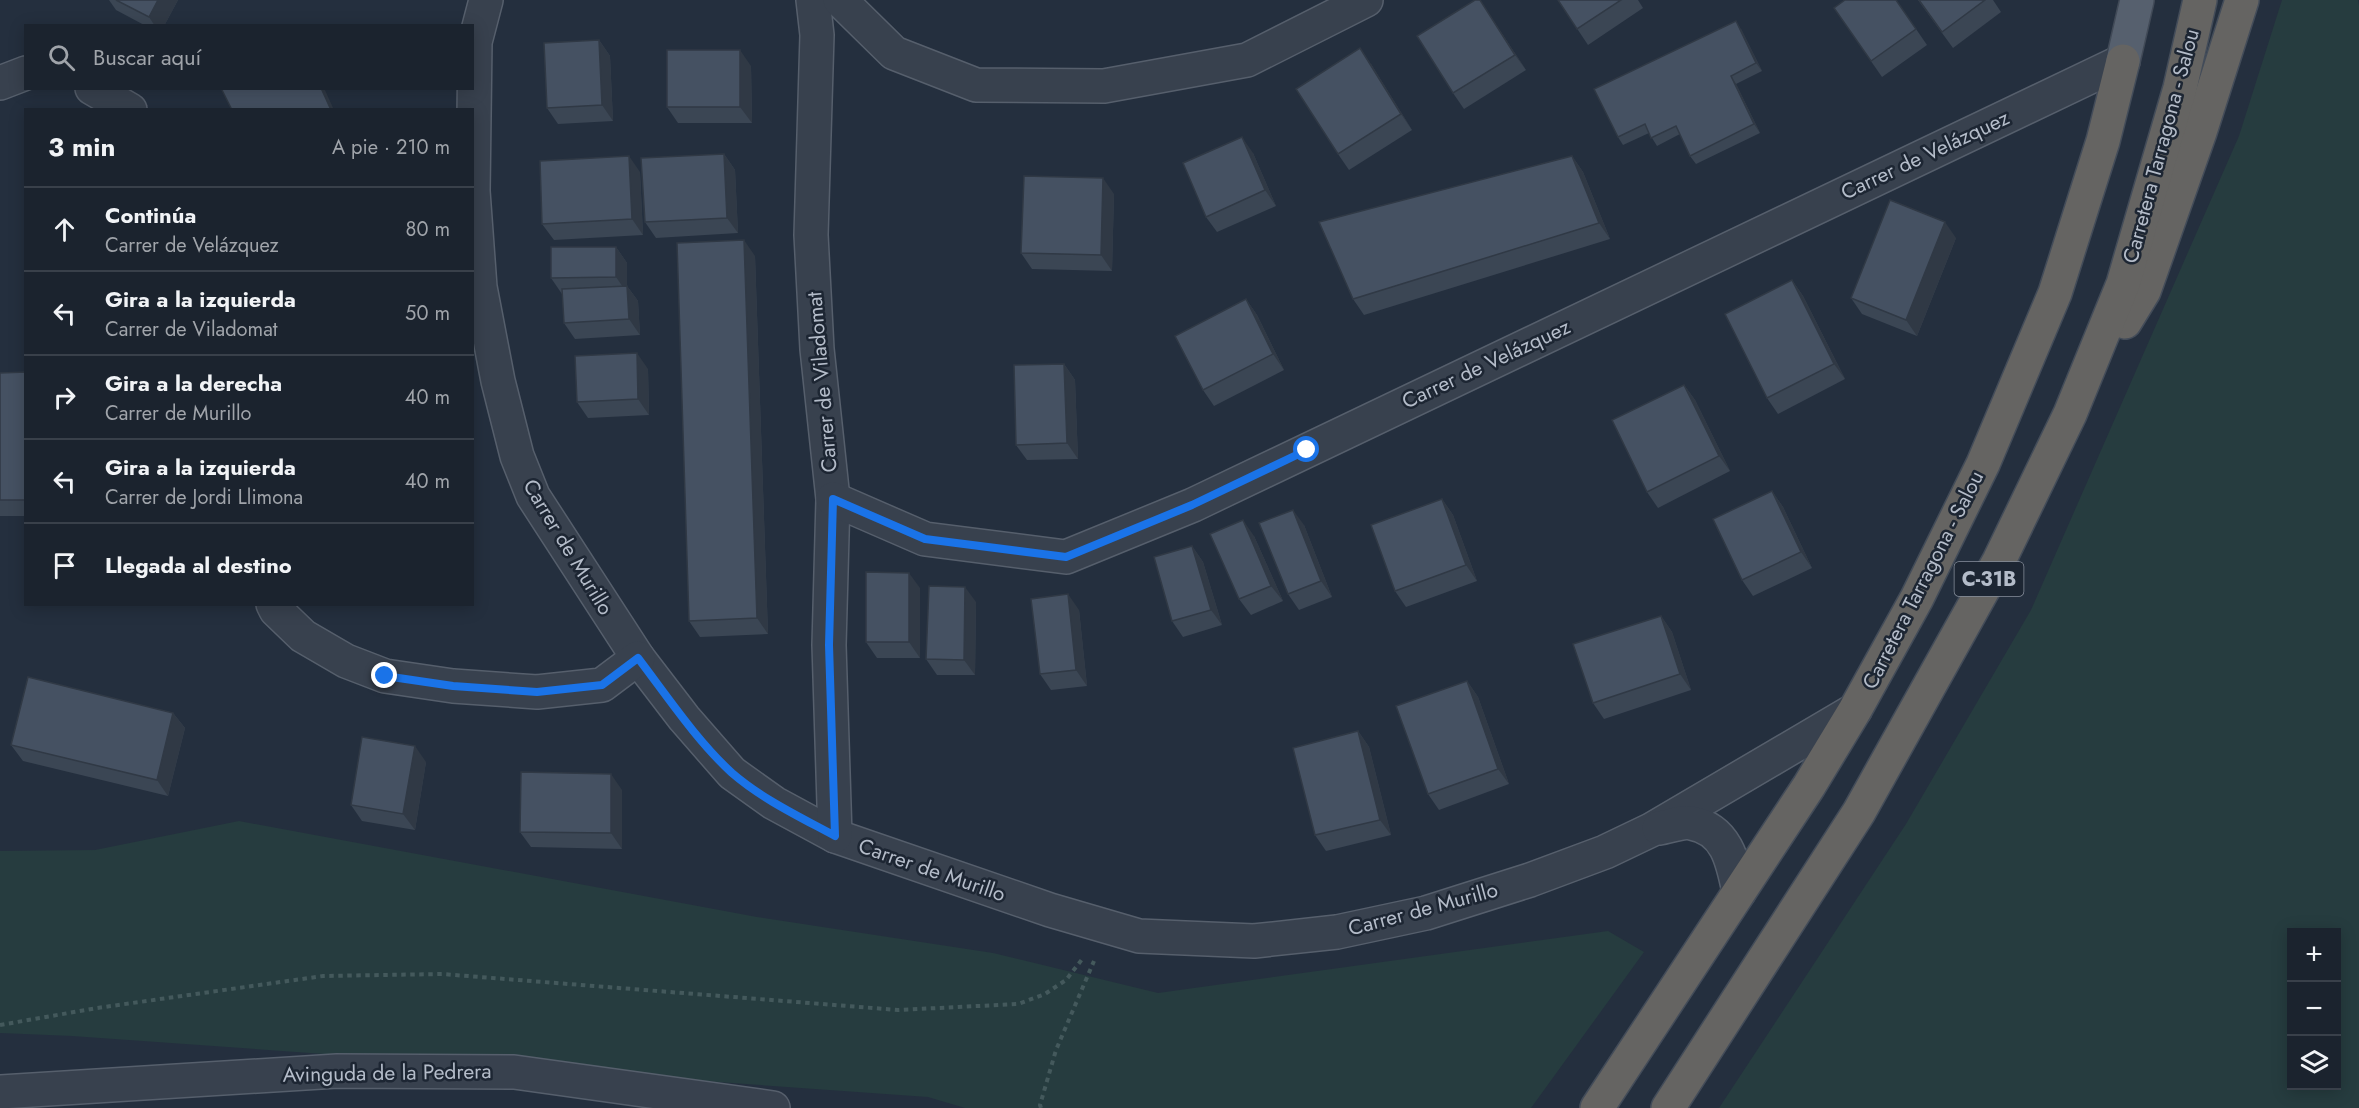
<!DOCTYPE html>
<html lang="es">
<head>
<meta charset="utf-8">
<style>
  :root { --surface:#1b232e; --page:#242b36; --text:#f1f3f6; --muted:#a0a4aa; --line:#39404a }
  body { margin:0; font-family:Jost,sans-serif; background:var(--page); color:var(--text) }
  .controls { position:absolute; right:18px; bottom:18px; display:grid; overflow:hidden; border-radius:0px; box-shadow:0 3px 15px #0003 }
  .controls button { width:54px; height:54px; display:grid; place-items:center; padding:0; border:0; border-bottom:2px solid var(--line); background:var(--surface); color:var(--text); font:30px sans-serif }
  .stop { position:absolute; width:18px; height:18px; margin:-14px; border:4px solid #1a73e8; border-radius:50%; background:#fff }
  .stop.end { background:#1a73e8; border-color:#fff; box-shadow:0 2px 6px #0008 }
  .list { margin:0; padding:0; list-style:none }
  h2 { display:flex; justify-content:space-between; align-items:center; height:78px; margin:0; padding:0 24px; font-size:26px }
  h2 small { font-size:20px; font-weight:400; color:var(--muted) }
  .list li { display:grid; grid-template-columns:39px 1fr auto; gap:18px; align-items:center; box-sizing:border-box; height:84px; padding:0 24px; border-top:2px solid var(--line) }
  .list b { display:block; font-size:22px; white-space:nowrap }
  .list p { margin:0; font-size:20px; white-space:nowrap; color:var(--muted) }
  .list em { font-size:20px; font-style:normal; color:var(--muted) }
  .icon { flex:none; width:33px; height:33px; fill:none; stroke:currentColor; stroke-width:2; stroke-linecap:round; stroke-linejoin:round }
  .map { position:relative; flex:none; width:2359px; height:1108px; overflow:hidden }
  .search { position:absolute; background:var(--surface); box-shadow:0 3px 15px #0003; left:24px; top:24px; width:450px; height:66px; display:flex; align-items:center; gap:15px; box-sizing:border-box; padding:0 21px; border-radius:0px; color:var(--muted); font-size:22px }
  .panel { position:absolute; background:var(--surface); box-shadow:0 3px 15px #0003; left:24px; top:108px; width:450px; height:498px; border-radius:0px }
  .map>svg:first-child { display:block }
  .green { fill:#263c3f; fill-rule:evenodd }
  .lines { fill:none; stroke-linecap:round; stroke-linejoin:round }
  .minor-casing { stroke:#565f6c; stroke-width:36 }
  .tertiary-casing { stroke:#565f6c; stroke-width:36 }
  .primary-casing { stroke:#414a57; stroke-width:36 }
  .trunk-casing { stroke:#434c59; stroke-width:36 }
  .path { stroke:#44595c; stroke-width:4; stroke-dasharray:4.5 4.5; stroke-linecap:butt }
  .minor { stroke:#38414e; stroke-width:33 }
  .tertiary { stroke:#38414e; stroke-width:33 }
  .primary { stroke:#56606e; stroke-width:33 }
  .trunk { stroke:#656462; stroke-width:33 }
  .wall { fill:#3b4654 }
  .shaded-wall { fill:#303945 }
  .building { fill:#455162; stroke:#303945; stroke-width:1.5 }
  .route { stroke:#1a73e8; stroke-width:8 }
  .labels { text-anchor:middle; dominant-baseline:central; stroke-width:5; stroke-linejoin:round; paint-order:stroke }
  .shield { fill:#1d2633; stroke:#878f9c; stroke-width:1.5 }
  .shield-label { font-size:20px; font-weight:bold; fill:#b4bcc9 }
  .street-label { font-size:21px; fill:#b4bcc9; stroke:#1d2633 }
</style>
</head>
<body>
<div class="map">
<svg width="2359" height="1108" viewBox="0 0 2359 1108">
  <rect width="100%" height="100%" fill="#242f3e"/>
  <g class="green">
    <path d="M2282,0H2358L2359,6V1108H1719L1906,824L2031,610L2239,136ZM2292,932H2336V1086H2292Z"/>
    <polygon points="239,821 757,917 993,953 1158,993 1608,931 1644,952 1531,1108 965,1108 928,1097 72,1036 0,1033 0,851 95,850"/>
  </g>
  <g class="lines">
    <defs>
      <g id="minor">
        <polyline points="486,0 475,42 473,191 480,287 498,381 517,456 533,496 638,658 684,718 732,773 774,803 835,836 1050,910 1139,936 1254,941 1337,932 1426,913 1530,880 1605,852 1651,830 1855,710"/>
        <polyline points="813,0 817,35 811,235 817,349 833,499 829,645 835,836"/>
        <polyline points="840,0 894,53 976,85 1104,86 1247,60 1366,0"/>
        <polyline points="0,83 26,73"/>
        <polyline points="92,88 130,110"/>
        <polyline points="833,499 925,539 1066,557 1193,505 2123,61"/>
        <polyline points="273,604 276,610 303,636 346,661 385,676 453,686 537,692 602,685 638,658"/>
        <path d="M1659,828C1668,827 1682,821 1691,823C1727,829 1733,862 1739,892"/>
      </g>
      <polyline id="tertiary" points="0,1092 337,1071 514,1072 773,1108"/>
      <polyline id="primary" points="2123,61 2137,0"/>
      <g id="trunk">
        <polyline points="2125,322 2144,291 2200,132 2242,0"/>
        <polyline points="1597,1108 1809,786 1855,710 1917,598 1983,464 2055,293 2103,141 2123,61"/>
        <polyline points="1668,1108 1859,812 1999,561 2070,414 2123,284 2180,88 2200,0"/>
      </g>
    </defs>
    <use href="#minor" class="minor-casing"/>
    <use href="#tertiary" class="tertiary-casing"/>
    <use href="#primary" class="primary-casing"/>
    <use href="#trunk" class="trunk-casing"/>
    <g class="path">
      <polyline points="0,1025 97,1008 323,976 442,974 898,1010 1018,1004 1045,994 1066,980 1083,958"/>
      <polyline points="1041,1108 1040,1105 1056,1050 1094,961"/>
    </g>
    <use href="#minor" class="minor"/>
    <use href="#tertiary" class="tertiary"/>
    <use href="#primary" class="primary"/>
    <use href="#trunk" class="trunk"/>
  </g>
  <g class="wall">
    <polygon points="109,0 178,0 164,26 146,26 116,10"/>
    <polygon points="1558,0 1638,0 1643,8 1588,45"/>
    <polygon points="1896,0 1927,45 1882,77 1834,8"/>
    <polygon points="1918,0 1993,0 2001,12 1953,48"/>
    <polygon points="1489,14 1526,70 1464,109 1453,93"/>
    <polygon points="1741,29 1762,71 1736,84 1760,133 1696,164 1690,156 1680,134 1657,146 1649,133 1623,145 1618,137"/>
    <polygon points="599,40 610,56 613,121 558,124 547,108"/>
    <polygon points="1371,64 1412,130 1349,170 1338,154"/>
    <polygon points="751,66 752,123 678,123 667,107"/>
    <polygon points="1253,153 1276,206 1217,232 1206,217"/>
    <polygon points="724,154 735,170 738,233 656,238 645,222"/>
    <polygon points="1572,156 1583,172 1610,239 1364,315 1353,299"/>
    <polygon points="640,172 643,235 554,240 542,224"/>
    <polygon points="1114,194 1112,271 1032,269 1021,253"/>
    <polygon points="1956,238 1917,336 1862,314 1851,298"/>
    <polygon points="616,247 627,263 627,286 638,301 640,335 575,339 564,323 562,294 551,278"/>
    <polygon points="755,256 768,634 700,637 689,621"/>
    <polygon points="1792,280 1803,296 1845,379 1778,414 1767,398"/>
    <polygon points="1246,299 1257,315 1284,370 1214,406 1203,390"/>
    <polygon points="1064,364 1075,380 1078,459 1027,460 1016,445"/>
    <polygon points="648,369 649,415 588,418 577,402"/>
    <polygon points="26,372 26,516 0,516 0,373"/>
    <polygon points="1684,385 1695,400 1730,471 1658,508 1647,492"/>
    <polygon points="1772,491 1783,507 1812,568 1753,596 1742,580"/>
    <polygon points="1442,499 1453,515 1477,581 1406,607 1395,591"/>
    <polygon points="1304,525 1332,597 1299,610 1288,594"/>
    <polygon points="1254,536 1283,601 1251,615 1239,599"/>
    <polygon points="1192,546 1203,562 1222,625 1183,637 1172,621"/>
    <polygon points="920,588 920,658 877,658 866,642"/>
    <polygon points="976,602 975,675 937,675 926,659"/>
    <polygon points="1079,610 1087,686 1051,690 1040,674"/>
    <polygon points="1661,616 1672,632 1691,690 1604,719 1593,703"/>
    <polygon points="1467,681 1478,697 1509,784 1439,810 1428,794"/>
    <polygon points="173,713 185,728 168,796 23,761 11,745"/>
    <polygon points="1358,731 1369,747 1391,835 1326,851 1315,835"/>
    <polygon points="426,762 415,830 362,821 351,805"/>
    <polygon points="622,790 622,849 531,847 520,832"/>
  </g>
  <g class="shaded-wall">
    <polygon points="158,0 178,0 164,26 155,26 149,17"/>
    <polygon points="1480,0 1489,14 1526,70 1515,55"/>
    <polygon points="1736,21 1741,29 1762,71 1756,63"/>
    <polygon points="599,40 610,56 613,121 602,105"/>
    <polygon points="1360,48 1371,64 1412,130 1401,114"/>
    <polygon points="740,50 751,66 752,123 740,107"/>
    <polygon points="1731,76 1736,84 1760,133 1754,124"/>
    <polygon points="321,88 324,88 334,110 331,110"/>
    <polygon points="1242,137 1253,153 1276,206 1265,190"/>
    <polygon points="724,154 735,170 738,233 727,218"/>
    <polygon points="629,156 640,172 643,235 632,219"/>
    <polygon points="1572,156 1583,172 1610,239 1599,223"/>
    <polygon points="1103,178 1114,194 1112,271 1101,255"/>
    <polygon points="1945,222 1956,238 1917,336 1906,320"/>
    <polygon points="744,240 755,256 768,634 757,618"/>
    <polygon points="616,247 627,263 627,293 616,277"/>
    <polygon points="1792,280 1803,296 1845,379 1834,364"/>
    <polygon points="627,286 638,301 640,335 629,319"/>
    <polygon points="1246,299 1257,315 1284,370 1273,354"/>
    <polygon points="637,353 648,369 649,415 638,399"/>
    <polygon points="1064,364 1075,380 1078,459 1067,443"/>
    <polygon points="1684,385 1695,400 1730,471 1719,456"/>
    <polygon points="1772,491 1783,507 1812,568 1801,552"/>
    <polygon points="1442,499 1453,515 1477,581 1466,565"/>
    <polygon points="1293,510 1304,525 1332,597 1321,581"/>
    <polygon points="1243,520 1254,536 1283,601 1271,586"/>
    <polygon points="1192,546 1203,562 1222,625 1211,610"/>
    <polygon points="909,573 920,588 920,658 909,642"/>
    <polygon points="965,587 976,602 975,675 964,660"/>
    <polygon points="1068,594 1079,610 1087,686 1076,670"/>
    <polygon points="1661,616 1672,632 1691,690 1680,674"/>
    <polygon points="1467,681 1478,697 1509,784 1498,769"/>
    <polygon points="173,713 185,728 168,796 157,780"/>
    <polygon points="1358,731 1369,747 1391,835 1380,820"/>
    <polygon points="415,746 426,762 415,830 403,814"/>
    <polygon points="611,774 622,790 622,849 611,833"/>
  </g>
  <g class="building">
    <polygon points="116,0 158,0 149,17"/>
    <polygon points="1475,0 1480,0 1515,55 1453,93 1417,36"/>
    <polygon points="1558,0 1621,0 1577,29"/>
    <polygon points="1845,0 1896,0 1916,29 1871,61 1834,8"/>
    <polygon points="1919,0 1985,0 1942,32"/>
    <polygon points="1736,21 1756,63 1731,76 1754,124 1690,156 1676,126 1651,138 1645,124 1618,137 1594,89"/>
    <polygon points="599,40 602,105 547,108 544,43"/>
    <polygon points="1360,48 1401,114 1338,154 1296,89"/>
    <rect x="667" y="50" width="73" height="57"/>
    <polygon points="221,88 321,88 331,110 232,110"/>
    <polygon points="1242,137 1265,190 1206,217 1183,163"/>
    <polygon points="724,154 727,218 645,222 641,158"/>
    <polygon points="629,156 632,219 542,224 540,161"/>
    <polygon points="1572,156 1599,223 1353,299 1319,222"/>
    <polygon points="1024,176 1103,178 1101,255 1021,253"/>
    <polygon points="1890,200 1945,222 1906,320 1851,298"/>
    <polygon points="744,240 757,618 689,621 677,243"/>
    <polygon points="551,247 616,247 616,277 551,278"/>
    <polygon points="1792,280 1834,364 1767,398 1725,314"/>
    <polygon points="627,286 629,319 564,323 562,289"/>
    <polygon points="1246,299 1273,354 1203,390 1175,336"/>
    <polygon points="637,353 638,399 577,402 575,356"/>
    <polygon points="1064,364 1067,443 1016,445 1014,365"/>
    <polygon points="26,372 26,500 0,500 0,373"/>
    <polygon points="1684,385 1719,456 1647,492 1612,420"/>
    <polygon points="1772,491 1801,552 1742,580 1713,519"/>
    <polygon points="1442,499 1466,565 1395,591 1371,525"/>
    <polygon points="1293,510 1321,581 1288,594 1259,523"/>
    <polygon points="1243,520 1271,586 1239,599 1210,534"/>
    <polygon points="1192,546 1211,610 1172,621 1154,557"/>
    <polygon points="866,572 909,573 909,642 866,642"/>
    <polygon points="929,586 965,587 964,660 926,659"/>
    <polygon points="1068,594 1076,670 1040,674 1031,599"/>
    <polygon points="1661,616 1680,674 1593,703 1573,644"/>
    <polygon points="28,677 173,713 157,780 11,745"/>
    <polygon points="1467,681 1498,769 1428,794 1396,706"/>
    <polygon points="1358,731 1380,820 1315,835 1293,748"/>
    <polygon points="362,737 415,746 403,814 351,805"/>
    <polygon points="521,772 611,774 611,833 520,832"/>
  </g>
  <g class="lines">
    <path class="route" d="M385,676L453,686L537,692L602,685L638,658C667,696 697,741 732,773C762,799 800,817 835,836L829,645L833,499L925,539L1066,557L1192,505L1307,450"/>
  </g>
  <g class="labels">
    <rect class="shield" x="1954.5" y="562" width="69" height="34" rx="4.5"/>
    <g class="shield-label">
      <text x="1989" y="579">C-31B</text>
    </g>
    <g class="street-label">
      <text transform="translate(2161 146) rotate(-75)">Carretera Tarragona - Salou</text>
      <text transform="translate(1925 155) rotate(-25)">Carrer de Velázquez</text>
      <text transform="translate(1486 364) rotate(-25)">Carrer de Velázquez</text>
      <text transform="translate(822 382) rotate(-95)">Carrer de Viladomat</text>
      <text transform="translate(568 547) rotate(59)">Carrer de Murillo</text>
      <text transform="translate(1923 580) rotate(-63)">Carretera Tarragona - Salou</text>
      <text transform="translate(932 870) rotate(19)">Carrer de Murillo</text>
      <text transform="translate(1423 909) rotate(-15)">Carrer de Murillo</text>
      <text transform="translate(387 1073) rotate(-1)">Avinguda de la Pedrera</text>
    </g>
  </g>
</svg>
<div class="controls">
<button>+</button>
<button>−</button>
<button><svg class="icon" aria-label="layers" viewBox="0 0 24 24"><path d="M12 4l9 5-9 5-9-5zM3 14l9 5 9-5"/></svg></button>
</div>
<div class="stop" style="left:1307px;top:450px"></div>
<div class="stop end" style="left:385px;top:676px"></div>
<div class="search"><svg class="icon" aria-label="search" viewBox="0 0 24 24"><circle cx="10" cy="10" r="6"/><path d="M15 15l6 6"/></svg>Buscar aquí</div>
<section class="panel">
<h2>3 min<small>A pie · 210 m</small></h2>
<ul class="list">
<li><svg class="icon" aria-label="ahead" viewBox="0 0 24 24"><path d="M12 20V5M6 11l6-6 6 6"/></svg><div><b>Continúa</b><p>Carrer de Velázquez</p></div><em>80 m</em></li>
<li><svg class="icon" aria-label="left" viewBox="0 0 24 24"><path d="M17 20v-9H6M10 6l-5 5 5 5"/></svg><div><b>Gira a la izquierda</b><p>Carrer de Viladomat</p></div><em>50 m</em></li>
<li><svg class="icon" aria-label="right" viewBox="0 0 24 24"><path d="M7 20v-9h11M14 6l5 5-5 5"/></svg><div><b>Gira a la derecha</b><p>Carrer de Murillo</p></div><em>40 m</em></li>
<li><svg class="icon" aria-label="left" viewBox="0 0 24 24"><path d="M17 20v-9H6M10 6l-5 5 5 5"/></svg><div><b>Gira a la izquierda</b><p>Carrer de Jordi Llimona</p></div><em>40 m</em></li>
<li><svg class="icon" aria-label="arrive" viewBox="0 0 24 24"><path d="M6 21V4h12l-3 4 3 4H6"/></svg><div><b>Llegada al destino</b></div></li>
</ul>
</section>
</div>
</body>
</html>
